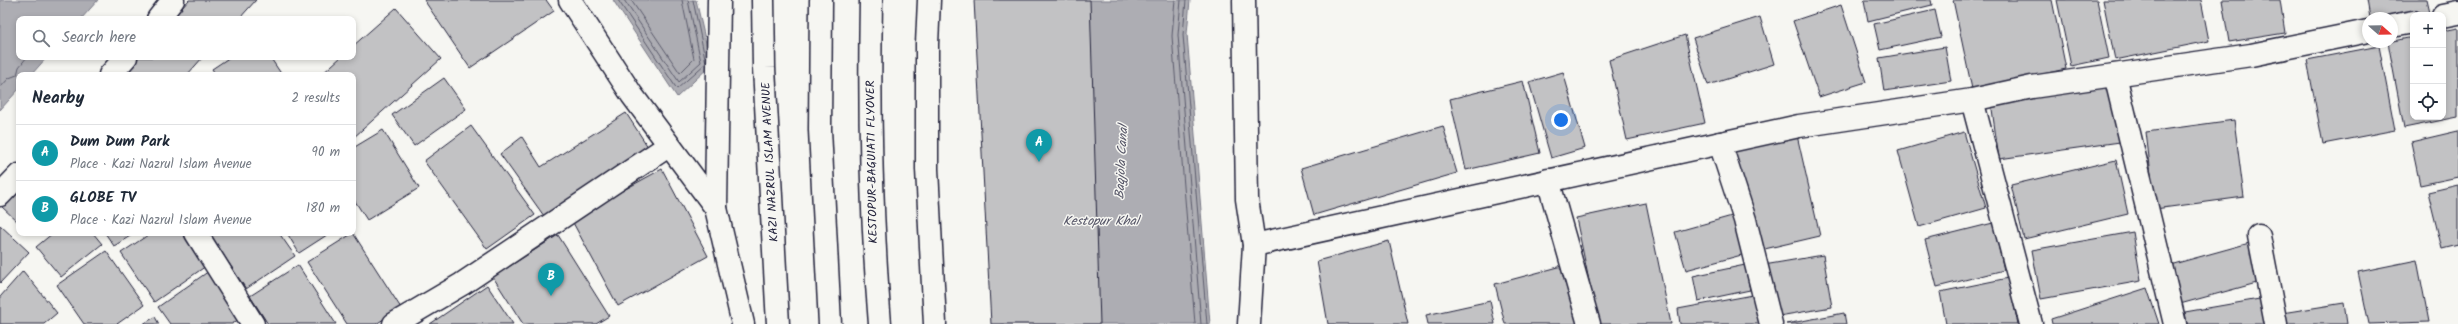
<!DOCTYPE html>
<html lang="en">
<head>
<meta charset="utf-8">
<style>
  :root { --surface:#fff; --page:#f2f2f3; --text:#1f2937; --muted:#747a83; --line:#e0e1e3; --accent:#1f6fb2 }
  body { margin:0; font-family:Kalam,sans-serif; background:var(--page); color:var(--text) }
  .controls { position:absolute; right:12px; top:12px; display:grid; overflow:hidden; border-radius:8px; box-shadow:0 2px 6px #0003 }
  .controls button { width:36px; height:36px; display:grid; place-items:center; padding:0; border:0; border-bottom:1px solid var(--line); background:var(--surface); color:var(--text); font:20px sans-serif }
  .compass { position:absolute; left:2362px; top:12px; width:36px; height:36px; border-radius:50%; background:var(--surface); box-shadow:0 2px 6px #0003; rotate:110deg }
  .you { position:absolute; left:1561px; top:120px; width:14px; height:14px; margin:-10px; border:3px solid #fff; border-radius:50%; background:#1a73e8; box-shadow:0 0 0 6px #1a73e833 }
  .badge { display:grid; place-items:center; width:26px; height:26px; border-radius:50%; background:var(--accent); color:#fff; font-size:13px; font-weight:700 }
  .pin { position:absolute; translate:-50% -33px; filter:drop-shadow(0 1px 2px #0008) }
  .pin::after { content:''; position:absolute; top:21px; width:14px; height:12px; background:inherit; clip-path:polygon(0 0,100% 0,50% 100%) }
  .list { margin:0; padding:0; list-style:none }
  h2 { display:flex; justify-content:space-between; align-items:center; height:52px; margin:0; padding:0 16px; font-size:17px }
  h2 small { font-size:13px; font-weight:400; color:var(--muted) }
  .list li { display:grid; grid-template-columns:26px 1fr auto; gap:12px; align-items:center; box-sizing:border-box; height:56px; padding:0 16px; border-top:1px solid var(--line) }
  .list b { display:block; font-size:15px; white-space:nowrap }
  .list p { margin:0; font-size:13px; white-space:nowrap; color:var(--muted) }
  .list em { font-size:13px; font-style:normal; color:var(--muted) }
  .icon { flex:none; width:22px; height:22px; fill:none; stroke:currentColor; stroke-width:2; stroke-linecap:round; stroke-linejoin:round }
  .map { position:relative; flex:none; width:2458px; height:324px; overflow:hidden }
  .search { position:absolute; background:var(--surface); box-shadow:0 2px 6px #0003; left:16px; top:16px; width:340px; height:44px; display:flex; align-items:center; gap:10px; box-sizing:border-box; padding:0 14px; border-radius:8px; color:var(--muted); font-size:15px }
  .panel { position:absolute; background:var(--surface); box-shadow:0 2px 6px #0003; left:16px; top:72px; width:340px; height:164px; border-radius:8px }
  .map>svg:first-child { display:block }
  .water { fill:#adadb3; stroke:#757583 }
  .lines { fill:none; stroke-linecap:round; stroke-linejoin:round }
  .shore { stroke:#5a5a6b; stroke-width:1 }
  .building { fill:#c2c2c4; stroke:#22223b }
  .street-casing { stroke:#22223b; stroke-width:25 }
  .secondary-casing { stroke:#22223b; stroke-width:25 }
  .primary-casing { stroke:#22223b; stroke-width:25 }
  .street { stroke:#f6f6f2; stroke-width:22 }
  .secondary { stroke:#f6f6f2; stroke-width:22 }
  .primary { stroke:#f6f6f2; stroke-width:22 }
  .labels { text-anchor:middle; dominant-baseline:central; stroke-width:3; stroke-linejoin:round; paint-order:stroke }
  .street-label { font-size:12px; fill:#22223b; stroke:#f6f6f2 }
  .water-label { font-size:13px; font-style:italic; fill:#535365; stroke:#f6f6f2 }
</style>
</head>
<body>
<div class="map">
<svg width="2458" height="324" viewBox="0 0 2458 324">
  <rect width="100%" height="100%" fill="#f6f6f2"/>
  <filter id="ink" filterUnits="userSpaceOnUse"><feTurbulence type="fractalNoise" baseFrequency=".025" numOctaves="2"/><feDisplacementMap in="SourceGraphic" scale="8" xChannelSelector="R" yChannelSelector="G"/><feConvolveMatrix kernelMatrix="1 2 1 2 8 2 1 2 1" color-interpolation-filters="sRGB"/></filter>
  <g filter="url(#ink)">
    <g class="water">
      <polygon points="0,0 98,0 81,19 19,19 19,57 47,57 31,75 19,75 19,89 0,110"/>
      <polygon points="613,0 696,0 711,65 677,97"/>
      <polygon points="999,0 1190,0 1187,34 1210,324 1001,324"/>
    </g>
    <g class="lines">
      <g class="shore">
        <polyline points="618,0 677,89 706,63"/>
        <polyline points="624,0 679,82 701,62 688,0"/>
        <polyline points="631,0 680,73 694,59 682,0"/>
        <polyline points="693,0 706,63"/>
        <polyline points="1175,0 1172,36 1195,324"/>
        <polyline points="1181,0 1178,35 1201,324"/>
        <polyline points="1186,0 1183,35 1207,324"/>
        <polyline points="0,88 9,78 17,75 19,67 27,57"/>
      </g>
    </g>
    <g class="building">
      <polygon points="189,0 256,0 239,19 172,19"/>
      <polygon points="424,0 546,0 554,11 470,68"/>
      <polygon points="974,0 1090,0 1100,324 991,324"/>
      <polygon points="1864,0 1931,0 1932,5 1868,21"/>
      <polygon points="1953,0 2052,0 2066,69 1972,89"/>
      <polygon points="2057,0 2097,0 2109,58 2071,66"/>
      <polygon points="2103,0 2201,0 2209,41 2115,60"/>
      <polygon points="2222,0 2280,0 2285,33 2229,42"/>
      <polygon points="2367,0 2426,0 2429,13 2370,18"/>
      <polygon points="1841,5 1866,82 1819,97 1793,21"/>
      <polygon points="396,8 441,59 353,138 353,75 321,75 341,57 353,57 353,46"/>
      <polygon points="1935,10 1941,37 1880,50 1874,24"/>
      <polygon points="1760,17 1774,64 1708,85 1693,38"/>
      <polygon points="2458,28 2458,117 2404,128 2388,42 2413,37 2413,117 2443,117 2443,31"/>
      <polygon points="1685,35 1705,123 1627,140 1609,60"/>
      <polygon points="2379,46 2395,130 2323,144 2307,60"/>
      <polygon points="1945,47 1951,81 1884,91 1879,58"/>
      <polygon points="136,57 203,57 187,75 132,75 125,68"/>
      <polygon points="230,57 270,57 282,75 216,75 212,69"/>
      <polygon points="1563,72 1585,148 1551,158 1529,82"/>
      <polygon points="444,78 466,109 414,146 392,115"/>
      <polygon points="1523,81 1540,153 1466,170 1450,99"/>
      <polygon points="2112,86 2120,142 1999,159 1991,102"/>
      <polygon points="626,113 650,150 544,216 500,154 522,137 541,167"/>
      <polygon points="2234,120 2244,197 2155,209 2146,132"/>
      <polygon points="471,126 535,215 487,249 424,161"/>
      <polygon points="1443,126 1457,173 1314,215 1301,168"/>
      <polygon points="383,130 419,188 367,220 353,198 353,148"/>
      <polygon points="1796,131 1820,236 1756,251 1732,146"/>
      <polygon points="2458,131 2458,177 2420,185 2411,142"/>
      <polygon points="1964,132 1986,208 1919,227 1898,151"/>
      <polygon points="2116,160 2128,214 2024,239 2011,185"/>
      <polygon points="662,169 708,256 618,306 571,219"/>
      <polygon points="2458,185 2458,245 2442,249 2428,192"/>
      <polygon points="19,187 19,223 1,206"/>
      <polygon points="1646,203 1671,324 1598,324 1576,218"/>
      <polygon points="1739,214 1749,253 1686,270 1675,232"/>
      <polygon points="1993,223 2004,270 1937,287 1925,240"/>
      <polygon points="0,225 29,252 0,283"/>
      <polygon points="2133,232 2141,281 2041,299 2032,250"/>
      <polygon points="53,233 93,233 102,244 61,277 36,247"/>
      <polygon points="105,233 135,233 114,246"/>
      <polygon points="151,233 189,233 209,264 154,302 121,253"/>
      <polygon points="209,233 279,233 295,256 246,289"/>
      <polygon points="287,233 330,233 299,253"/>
      <polygon points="353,233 401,308 376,324 347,324 307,262"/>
      <polygon points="558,235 609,316 596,324 523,324 493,277"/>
      <polygon points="1389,241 1408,324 1328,324 1317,261"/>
      <polygon points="2253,242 2264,281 2180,304 2170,265"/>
      <polygon points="106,251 144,305 117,324 84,324 57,285"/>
      <polygon points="1823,255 1832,307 1773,317 1764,265"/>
      <polygon points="2417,260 2429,322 2369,324 2358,272"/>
      <polygon points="298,265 336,324 268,324 250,296"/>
      <polygon points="1566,265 1582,324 1505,324 1495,284"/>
      <polygon points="1745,265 1750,290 1698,301 1693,276"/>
      <polygon points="23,271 57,313 44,324 0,324 0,297"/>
      <polygon points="209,271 242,317 232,324 170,324 158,307"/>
      <polygon points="2008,278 2018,324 1946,324 1940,292"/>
      <polygon points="487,285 513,324 430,324"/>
      <polygon points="2147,288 2159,324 2052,324 2051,319"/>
      <polygon points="1753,295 1759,324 1680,324 1678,309"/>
      <polygon points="2265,298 2269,324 2187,324 2185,312"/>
      <polygon points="1490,301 1495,324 1428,324 1426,315"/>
      <polygon points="2344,303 2347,324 2284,324 2282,313"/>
      <polygon points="1844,313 1846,324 1786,324"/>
      <polygon points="155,317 159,324 143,324"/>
    </g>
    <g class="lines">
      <defs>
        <g id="street">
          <polyline points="570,0 632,95 716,208"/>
          <polyline points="1244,0 1247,199 1254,245 1249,324"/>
          <polyline points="2443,16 2458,13"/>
          <polyline points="158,19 173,0"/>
          <polyline points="2392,26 2413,22"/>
          <polyline points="110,75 126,57"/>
          <polyline points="2115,75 2175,324"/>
          <polyline points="1972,100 2031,324"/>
          <polyline points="1720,143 1745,220 1771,324"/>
          <polyline points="1548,180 1589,324"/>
          <polyline points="0,195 19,175"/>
          <polyline points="196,233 253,324"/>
          <polyline points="2259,236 2276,324"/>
          <polyline points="1254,245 1799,126 1972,100 2032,87 2251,55 2368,31"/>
          <polyline points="394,324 462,284 668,146"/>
        </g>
        <polyline id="secondary" points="719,0 716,208 743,324"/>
        <g id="primary">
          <polyline points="763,0 764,68 778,324"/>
          <polyline points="821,0 820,130 830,324"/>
          <path d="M871,0C869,108 871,216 880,324"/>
          <polyline points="929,0 927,44 927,169 935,324"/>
        </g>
      </defs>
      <use href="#street" class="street-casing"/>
      <use href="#secondary" class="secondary-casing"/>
      <use href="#primary" class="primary-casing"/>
      <use href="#street" class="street"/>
      <use href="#secondary" class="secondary"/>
      <use href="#primary" class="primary"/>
    </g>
  </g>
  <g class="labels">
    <g class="street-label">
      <text transform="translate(770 162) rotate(-93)">KAZI NAZRUL ISLAM AVENUE</text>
      <text transform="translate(872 162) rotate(-91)">KESTOPUR-BAGUIATI FLYOVER</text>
    </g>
    <g class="water-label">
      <text transform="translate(1122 162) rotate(-87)">Bagjola Canal</text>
      <text x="1101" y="221">Kestopur Khal</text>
    </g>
  </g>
</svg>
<div class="controls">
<button>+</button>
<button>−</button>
<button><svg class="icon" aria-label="locate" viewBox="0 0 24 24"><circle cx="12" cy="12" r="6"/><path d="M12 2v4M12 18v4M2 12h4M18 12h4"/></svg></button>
</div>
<svg class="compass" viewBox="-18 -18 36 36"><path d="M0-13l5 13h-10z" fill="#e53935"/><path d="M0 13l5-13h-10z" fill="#747a83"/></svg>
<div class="you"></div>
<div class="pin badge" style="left:1039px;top:162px;background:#0f9aa8">A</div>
<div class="pin badge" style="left:551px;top:296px;background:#0f9aa8">B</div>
<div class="search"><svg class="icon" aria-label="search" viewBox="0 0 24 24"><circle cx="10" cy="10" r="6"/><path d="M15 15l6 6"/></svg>Search here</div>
<section class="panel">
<h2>Nearby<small>2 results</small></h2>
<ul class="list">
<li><span class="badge" style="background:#0f9aa8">A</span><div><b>Dum Dum Park</b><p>Place · Kazi Nazrul Islam Avenue</p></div><em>90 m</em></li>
<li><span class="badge" style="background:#0f9aa8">B</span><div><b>GLOBE TV</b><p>Place · Kazi Nazrul Islam Avenue</p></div><em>180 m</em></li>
</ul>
</section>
</div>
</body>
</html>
